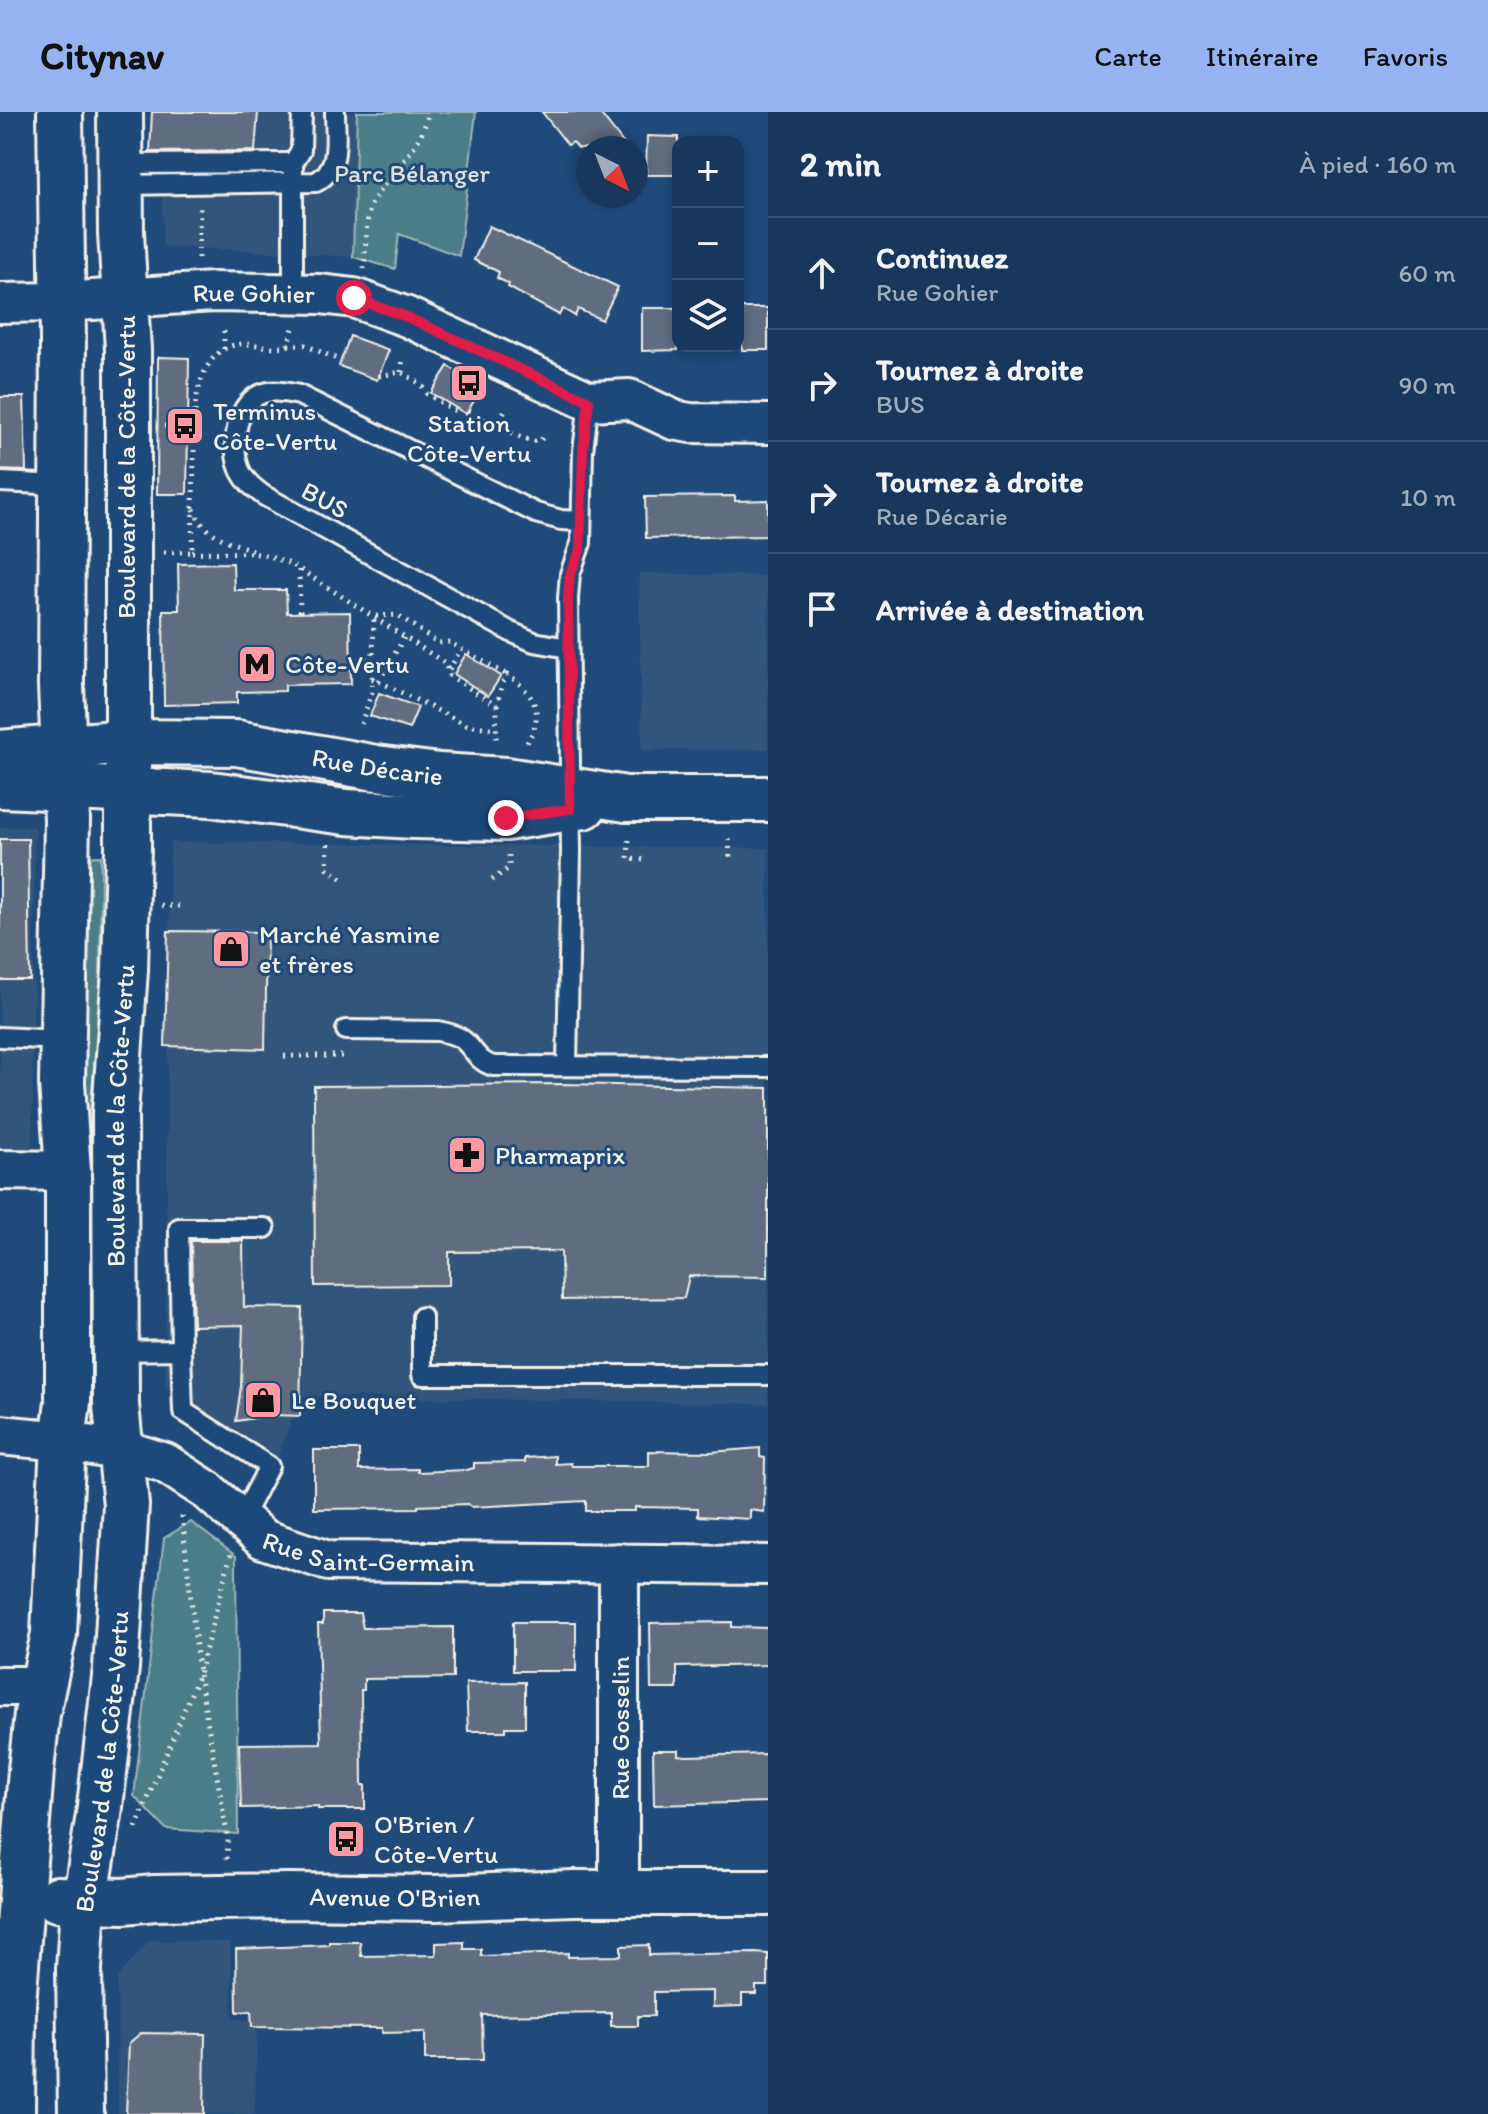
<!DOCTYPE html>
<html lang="fr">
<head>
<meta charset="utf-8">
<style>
  :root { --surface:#17385c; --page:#203f62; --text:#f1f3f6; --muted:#9eacbb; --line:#365272; --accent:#95b2f1 }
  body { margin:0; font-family:Itim,sans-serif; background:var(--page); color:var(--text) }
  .controls { position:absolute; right:24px; top:24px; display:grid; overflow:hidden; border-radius:16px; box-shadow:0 4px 12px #0003 }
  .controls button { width:72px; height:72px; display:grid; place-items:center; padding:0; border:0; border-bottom:2px solid var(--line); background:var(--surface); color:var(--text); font:40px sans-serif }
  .compass { position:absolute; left:576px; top:24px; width:72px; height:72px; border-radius:50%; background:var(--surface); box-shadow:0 4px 12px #0003; rotate:138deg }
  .stop { position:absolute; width:24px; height:24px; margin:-18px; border:6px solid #e11d48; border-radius:50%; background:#fff }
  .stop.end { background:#e11d48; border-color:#fff; box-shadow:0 2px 8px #0008 }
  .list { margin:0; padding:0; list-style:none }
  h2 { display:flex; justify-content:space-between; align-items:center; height:104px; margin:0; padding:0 32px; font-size:34px }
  h2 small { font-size:26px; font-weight:400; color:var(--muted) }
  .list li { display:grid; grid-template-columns:52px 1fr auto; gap:24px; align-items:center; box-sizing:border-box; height:112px; padding:0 32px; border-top:2px solid var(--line) }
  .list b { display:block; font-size:30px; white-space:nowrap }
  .list p { margin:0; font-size:26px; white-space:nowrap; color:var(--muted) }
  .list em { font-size:26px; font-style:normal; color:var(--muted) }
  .icon { flex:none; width:44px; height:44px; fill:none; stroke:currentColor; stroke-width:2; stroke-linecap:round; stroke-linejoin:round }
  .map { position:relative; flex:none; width:768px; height:2002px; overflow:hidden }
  header { display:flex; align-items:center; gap:48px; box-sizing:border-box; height:112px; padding:0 40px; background:var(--accent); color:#111 }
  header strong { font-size:38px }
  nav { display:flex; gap:44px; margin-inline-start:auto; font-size:28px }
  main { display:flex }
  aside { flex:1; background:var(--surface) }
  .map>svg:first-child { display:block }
  .built { fill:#33547c }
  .green { fill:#4b7d88; stroke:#a0b7b8; stroke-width:2 }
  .building { fill:#616c80; stroke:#f4f1e8; stroke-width:2 }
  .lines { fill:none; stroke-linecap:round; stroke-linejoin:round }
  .lane-casing { stroke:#f4f1e8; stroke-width:24 }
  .street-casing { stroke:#f4f1e8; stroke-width:44 }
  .secondary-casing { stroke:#f4f1e8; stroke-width:50 }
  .path { stroke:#f4f1e8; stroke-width:5; stroke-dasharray:2 6; stroke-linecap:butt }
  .lane { stroke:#1f4a7a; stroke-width:18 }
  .street { stroke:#1f4a7a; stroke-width:38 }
  .secondary { stroke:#1f4a7a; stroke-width:44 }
  .route { stroke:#e11d48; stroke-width:10 }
  .labels { text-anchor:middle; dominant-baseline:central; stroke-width:6; stroke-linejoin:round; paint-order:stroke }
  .park-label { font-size:26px; fill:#dbe0da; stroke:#1f4a7a }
  .street-label { font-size:26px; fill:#f4f1e8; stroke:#1f4a7a }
  .poi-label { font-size:26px; fill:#f4f1e8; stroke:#1f4a7a; text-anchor:start }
</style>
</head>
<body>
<header>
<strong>Citynav</strong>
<nav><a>Carte</a><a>Itinéraire</a><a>Favoris</a></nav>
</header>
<main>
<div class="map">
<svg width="768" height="2002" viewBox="0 0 768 2002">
  <rect width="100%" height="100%" fill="#1f4a7a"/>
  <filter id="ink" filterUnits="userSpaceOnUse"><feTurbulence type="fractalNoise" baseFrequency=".0125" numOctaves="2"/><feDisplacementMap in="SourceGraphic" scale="16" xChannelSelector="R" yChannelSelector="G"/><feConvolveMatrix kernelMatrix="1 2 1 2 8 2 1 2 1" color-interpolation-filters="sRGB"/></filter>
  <g filter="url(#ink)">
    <g class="built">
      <polygon points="161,0 357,0 353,145 163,134"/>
      <polygon points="639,461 768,464 768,637 642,638"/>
      <polygon points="0,715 35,715 32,1052 0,1050"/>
      <polygon points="170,730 768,736 768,1292 301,1284 266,1376 165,1274"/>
      <polygon points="150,1828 230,1830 233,1906 257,1911 255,2002 118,2002 117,1866"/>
    </g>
    <g class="green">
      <polygon points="357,0 476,0 459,144 399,122 395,157 353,145"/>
      <polygon points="101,744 100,885 90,1001 91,1024 86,1025 83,985 84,745"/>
      <polygon points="191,1410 236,1444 238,1722 166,1717 134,1684 164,1426"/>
    </g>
    <g class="building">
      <polygon points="152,0 258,0 255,39 150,40"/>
      <polygon points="542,0 599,0 627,36 578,36 573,30 568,33"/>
      <polygon points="647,24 678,25 678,63 646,63"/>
      <polygon points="489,114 618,175 602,208 578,197 575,204 563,197 559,203 508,175 509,172 497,166 499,160 474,148"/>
      <polygon points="642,196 678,196 678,238 642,239"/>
      <rect x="742" y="196" width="26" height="42"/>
      <polygon points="350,224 389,238 377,268 339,254"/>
      <polygon points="158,245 189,246 187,382 157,382"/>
      <polygon points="448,254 482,276 466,302 431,281"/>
      <polygon points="0,285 24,285 26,359 0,358"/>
      <polygon points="735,384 735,389 768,388 768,424 646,426 645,385"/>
      <polygon points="233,451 234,478 286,478 287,501 350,500 351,572 285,573 285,579 237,580 237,591 164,593 163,498 179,498 178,452"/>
      <polygon points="466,542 501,564 488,584 454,562"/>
      <polygon points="379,581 418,595 409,617 370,604"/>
      <polygon points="0,727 28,727 30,868 0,868"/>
      <polygon points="168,819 267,820 265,937 165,934"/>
      <polygon points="563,972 768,976 768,1165 689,1164 684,1186 562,1188 561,1139 449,1140 449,1173 315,1174 314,974"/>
      <polygon points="191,1129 243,1129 244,1195 302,1196 300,1304 274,1303 236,1309 241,1274 243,1213 193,1214"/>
      <polygon points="760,1336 760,1345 765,1346 764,1400 750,1398 750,1407 698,1404 698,1396 635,1395 635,1399 586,1399 586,1389 472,1395 468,1392 418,1394 418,1396 314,1397 314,1338 359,1338 359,1358 418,1357 418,1360 467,1358 474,1356 474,1351 525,1350 525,1346 555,1344 555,1352 571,1351 572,1354 649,1354 649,1339 710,1340"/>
      <polygon points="323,1501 360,1501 363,1516 453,1515 453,1566 364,1567 364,1578 361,1578 362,1673 365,1673 365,1697 318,1697 318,1694 241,1696 239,1632 321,1631 318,1512 323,1512"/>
      <rect x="513" y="1510" width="63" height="49"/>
      <polygon points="732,1510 732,1515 768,1516 768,1553 677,1555 677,1577 651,1577 650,1511"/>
      <polygon points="525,1570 525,1615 506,1615 506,1619 468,1619 466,1571"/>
      <polygon points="653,1638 678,1638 678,1643 686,1644 768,1642 768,1690 654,1693"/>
      <polygon points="329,1830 360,1830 361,1844 436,1843 436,1831 464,1830 464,1837 481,1837 481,1844 568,1841 568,1845 617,1844 621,1843 621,1834 649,1833 649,1843 755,1841 768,1842 768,1874 756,1874 756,1882 742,1882 742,1894 713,1895 713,1879 654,1880 654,1904 638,1904 638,1914 611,1914 611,1901 482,1903 483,1948 425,1948 425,1920 382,1921 382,1916 252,1915 251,1899 237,1900 236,1837 329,1833"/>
      <polygon points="141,1921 205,1922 204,2002 126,2002 129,1931"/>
    </g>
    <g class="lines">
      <defs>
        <g id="lane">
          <polyline points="120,52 293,51"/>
          <path d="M121,73L316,70C342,56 335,25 335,0"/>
          <polyline points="293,181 293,51 301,38 302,0"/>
          <polyline points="0,370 62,373"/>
          <path d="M568,536L534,530L511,520L263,383C254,376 246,370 241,360C229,335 235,286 268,280C279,278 289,281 299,283L536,401L561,408L581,409"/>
          <path d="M346,918L438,919C446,921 456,922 463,928C475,938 477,949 493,954L768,955"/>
          <polyline points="0,925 62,928"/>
          <polyline points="567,954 571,739 568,486 570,462 581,431 583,339 589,289"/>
          <polyline points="422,1205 422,1263 768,1263"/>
          <polyline points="181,1238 179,1116 265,1116"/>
          <polyline points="117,1239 181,1238 183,1299 269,1354 241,1408"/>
        </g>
        <g id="street">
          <path id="s1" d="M0,191L62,190L213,180L320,182L354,186L407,205L589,289L629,287L674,308L690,311L768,312"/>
          <polyline points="0,1058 68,1059"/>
          <path id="s2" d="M0,1323L63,1329L130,1340L165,1351L208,1379L263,1427L328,1449L768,1453"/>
          <polyline points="619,1451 619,1781"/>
          <polyline points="0,1574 42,1574"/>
        </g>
        <g id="secondary">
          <path id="s3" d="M0,641L127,630L237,631L376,656L439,664L506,668L626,687H768"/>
          <polyline points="0,673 211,682 346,700 413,704 506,706 584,694"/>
          <path id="s4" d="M57,1787L123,1789L155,1786L289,1784L435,1786L574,1781H768"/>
          <polyline points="12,2002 13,1892 31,1658 37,1602 54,1522 63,1329 68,1290 68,1059 62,971 67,708 61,574 63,227 60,0"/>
          <path id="s5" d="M81,2002L79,1857L82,1809L99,1703L116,1556L126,1393L116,1293L115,1001L125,858L128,734V238L121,121L120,0"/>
        </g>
      </defs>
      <use href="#lane" class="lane-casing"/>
      <use href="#street" class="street-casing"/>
      <use href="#secondary" class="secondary-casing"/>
      <g class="path">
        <polyline points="198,146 200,96"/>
        <path d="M364,157C366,140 365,102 373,89C391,58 422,38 428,0"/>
        <polyline points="288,233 305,233 341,249"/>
        <polyline points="224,237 224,214"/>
        <polyline points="401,260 403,247"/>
        <polyline points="379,264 401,260 421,272 427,282 455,299 459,298"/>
        <path d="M469,298C482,307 527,332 540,329L545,322"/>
        <polyline points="164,314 195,314"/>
        <polyline points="496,315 507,294"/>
        <path d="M194,397C203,424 232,431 256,439"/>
        <path d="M164,440H192L195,297C198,270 209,232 244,232C260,232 272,238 288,233L294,213"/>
        <polyline points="192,440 252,441 270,444 293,453 445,551 450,564 497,594 496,631"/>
        <polyline points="299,458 300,501"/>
        <polyline points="350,548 373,547"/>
        <polyline points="449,558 461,537"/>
        <polyline points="372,566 467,613 497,617"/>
        <polyline points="379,569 405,524"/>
        <path d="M497,594L501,575L507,563C525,574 543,593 534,616C532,623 528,627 526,634"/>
        <polyline points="361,612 372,580 374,504 398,503 438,531 449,530 507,563"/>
        <polyline points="729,727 730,748"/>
        <polyline points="629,728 628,747 646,748"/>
        <polyline points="328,732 327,756 346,769"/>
        <polyline points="492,768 509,756 509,743"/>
        <polyline points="161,794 180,794"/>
        <polyline points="284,944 346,944"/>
        <polyline points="182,1404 199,1562 228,1727 227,1750"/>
        <polyline points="136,1716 199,1562 231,1442"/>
      </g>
      <use href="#lane" class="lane"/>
      <use href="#street" class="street"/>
      <use href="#secondary" class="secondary"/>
    </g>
  </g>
  <g class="lines" filter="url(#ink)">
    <polyline class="route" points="354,186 407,205 589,289 583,339 580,439 570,462 568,486 570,697 506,706"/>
  </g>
  <defs>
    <symbol id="bus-square" viewBox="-11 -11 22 22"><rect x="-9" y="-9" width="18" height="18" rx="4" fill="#ff9aa2" stroke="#1f4a7a"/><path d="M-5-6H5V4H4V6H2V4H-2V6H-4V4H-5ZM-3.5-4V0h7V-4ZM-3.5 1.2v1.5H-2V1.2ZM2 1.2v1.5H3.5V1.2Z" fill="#111"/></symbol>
    <symbol id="metro-square" viewBox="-11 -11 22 22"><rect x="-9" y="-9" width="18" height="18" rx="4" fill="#ff9aa2" stroke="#1f4a7a"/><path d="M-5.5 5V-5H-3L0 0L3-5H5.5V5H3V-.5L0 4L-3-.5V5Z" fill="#111"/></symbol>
    <symbol id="shop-square" viewBox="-11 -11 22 22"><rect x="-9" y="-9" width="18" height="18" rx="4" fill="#ff9aa2" stroke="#1f4a7a"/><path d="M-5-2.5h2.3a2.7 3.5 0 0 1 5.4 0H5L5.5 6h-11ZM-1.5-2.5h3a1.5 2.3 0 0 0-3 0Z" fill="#111"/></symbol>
    <symbol id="pharmacy-square" viewBox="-11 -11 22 22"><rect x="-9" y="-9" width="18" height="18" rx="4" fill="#ff9aa2" stroke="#1f4a7a"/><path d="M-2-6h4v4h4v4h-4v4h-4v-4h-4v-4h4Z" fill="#111"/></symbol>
  </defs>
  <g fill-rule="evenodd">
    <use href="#bus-square" x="447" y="249" width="44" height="44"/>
    <use href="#bus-square" x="163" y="292" width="44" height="44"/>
    <use href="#metro-square" x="235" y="530" width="44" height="44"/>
    <use href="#shop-square" x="209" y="815" width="44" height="44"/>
    <use href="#pharmacy-square" x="445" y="1021" width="44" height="44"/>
    <use href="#shop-square" x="241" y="1266" width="44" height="44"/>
    <use href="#bus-square" x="324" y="1705" width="44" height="44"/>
  </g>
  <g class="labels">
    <g class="park-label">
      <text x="412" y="61">Parc Bélanger</text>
    </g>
    <g class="street-label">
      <text stroke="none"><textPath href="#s1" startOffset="254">Rue Gohier</textPath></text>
      <text transform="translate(126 355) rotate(-90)">Boulevard de la Côte-Vertu</text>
      <text transform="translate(325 388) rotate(29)">BUS</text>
      <text stroke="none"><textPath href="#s3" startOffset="380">Rue Décarie</textPath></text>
      <text stroke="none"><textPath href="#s5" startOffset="1002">Boulevard de la Côte-Vertu</textPath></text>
      <text stroke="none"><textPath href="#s2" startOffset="400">Rue Saint-Germain</textPath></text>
      <text transform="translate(620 1616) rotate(-90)">Rue Gosselin</text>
      <text stroke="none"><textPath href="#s5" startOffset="354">Boulevard de la Côte-Vertu</textPath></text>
      <text stroke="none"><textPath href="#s4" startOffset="338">Avenue O'Brien</textPath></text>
    </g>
    <g class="poi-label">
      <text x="213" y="299">Terminus<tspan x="213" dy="30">Côte-Vertu</tspan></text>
      <text x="469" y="311" text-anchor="middle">Station<tspan x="469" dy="30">Côte-Vertu</tspan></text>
      <text x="285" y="552">Côte-Vertu</text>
      <text x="259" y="822">Marché Yasmine<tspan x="259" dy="30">et frères</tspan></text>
      <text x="495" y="1043">Pharmaprix</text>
      <text x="291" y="1288">Le Bouquet</text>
      <text x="374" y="1712">O'Brien /<tspan x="374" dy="30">Côte-Vertu</tspan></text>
    </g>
  </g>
</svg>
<div class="controls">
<button>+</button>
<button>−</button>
<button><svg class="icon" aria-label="layers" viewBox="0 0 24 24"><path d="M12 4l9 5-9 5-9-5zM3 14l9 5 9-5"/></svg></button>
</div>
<svg class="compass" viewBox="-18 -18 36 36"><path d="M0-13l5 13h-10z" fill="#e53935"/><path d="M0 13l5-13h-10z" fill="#9eacbb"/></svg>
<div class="stop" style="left:354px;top:186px"></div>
<div class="stop end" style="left:506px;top:706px"></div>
</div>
<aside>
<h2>2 min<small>À pied · 160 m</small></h2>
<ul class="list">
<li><svg class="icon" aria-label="ahead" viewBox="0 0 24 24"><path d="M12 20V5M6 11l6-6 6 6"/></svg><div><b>Continuez</b><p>Rue Gohier</p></div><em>60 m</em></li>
<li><svg class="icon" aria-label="right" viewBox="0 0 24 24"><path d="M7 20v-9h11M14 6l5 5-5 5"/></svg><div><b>Tournez à droite</b><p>BUS</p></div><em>90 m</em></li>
<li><svg class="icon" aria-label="right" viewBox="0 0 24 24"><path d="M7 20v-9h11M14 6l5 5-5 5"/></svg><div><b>Tournez à droite</b><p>Rue Décarie</p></div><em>10 m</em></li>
<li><svg class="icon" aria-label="arrive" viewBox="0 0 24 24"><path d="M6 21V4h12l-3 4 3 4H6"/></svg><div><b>Arrivée à destination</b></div></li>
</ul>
</aside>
</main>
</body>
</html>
